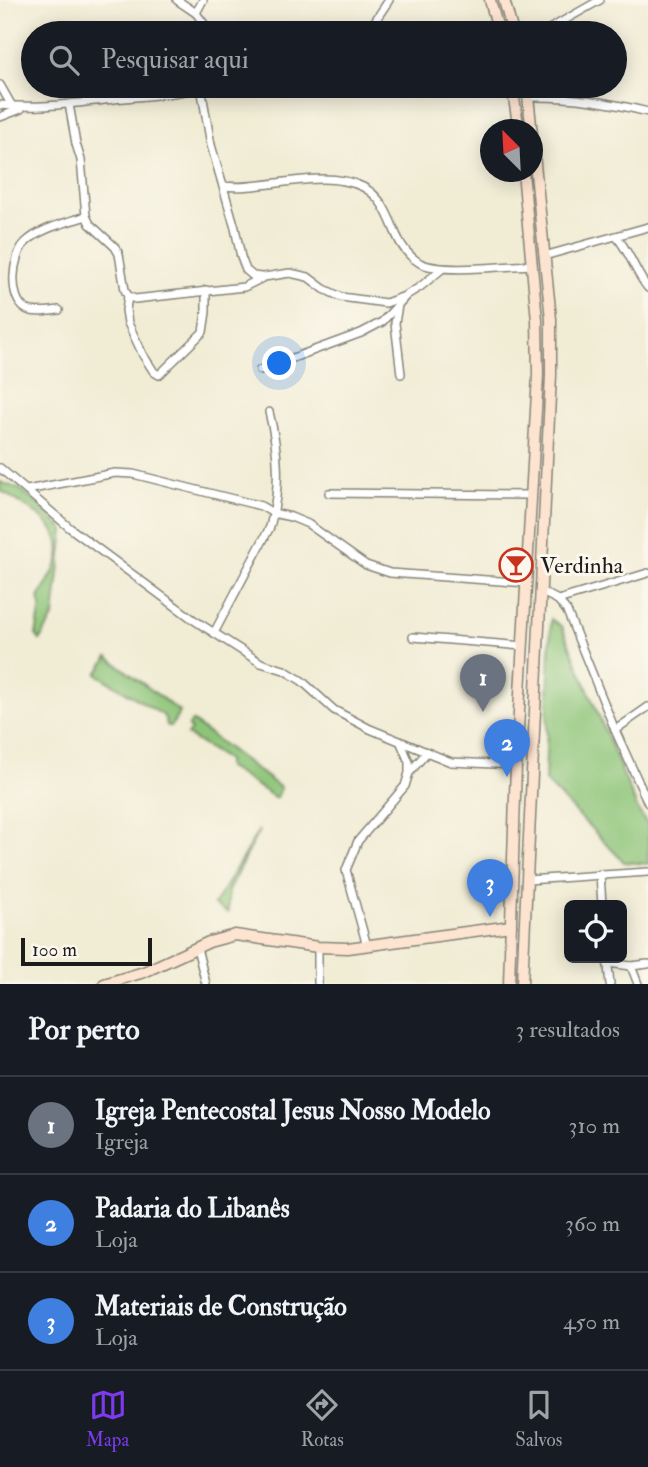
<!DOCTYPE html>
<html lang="pt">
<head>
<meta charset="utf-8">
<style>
  :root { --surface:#171b24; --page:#20242c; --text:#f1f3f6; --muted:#9ea1a6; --line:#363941; --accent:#7c3aed }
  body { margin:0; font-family:"IM FELL Double Pica",serif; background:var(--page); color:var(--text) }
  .controls { position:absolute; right:21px; bottom:21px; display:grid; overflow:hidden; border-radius:10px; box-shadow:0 4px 18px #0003 }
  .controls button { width:63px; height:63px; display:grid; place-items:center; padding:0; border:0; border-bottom:2px solid var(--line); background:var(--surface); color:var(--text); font:35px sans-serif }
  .compass { position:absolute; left:480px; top:119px; width:63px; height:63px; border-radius:50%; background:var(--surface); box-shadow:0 4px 18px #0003; rotate:336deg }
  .scale { position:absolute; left:21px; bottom:18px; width:131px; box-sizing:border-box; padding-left:7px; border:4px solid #1c1c1c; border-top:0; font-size:19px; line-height:24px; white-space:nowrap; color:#1c1c1c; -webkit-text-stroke:5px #fbf7ec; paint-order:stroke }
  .you { position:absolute; left:280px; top:364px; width:24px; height:24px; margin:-18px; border:5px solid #fff; border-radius:50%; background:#1a73e8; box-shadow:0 0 0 10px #1a73e833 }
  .badge { display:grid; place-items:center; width:46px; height:46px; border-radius:50%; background:var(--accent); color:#fff; font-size:23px; font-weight:700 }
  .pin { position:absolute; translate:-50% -58px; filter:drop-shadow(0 2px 4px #0008) }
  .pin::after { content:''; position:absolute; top:37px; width:24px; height:21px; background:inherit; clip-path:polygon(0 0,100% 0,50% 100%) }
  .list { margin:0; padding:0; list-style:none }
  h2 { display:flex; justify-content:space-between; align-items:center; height:91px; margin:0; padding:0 28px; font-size:30px }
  h2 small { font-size:23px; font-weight:400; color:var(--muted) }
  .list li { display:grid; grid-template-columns:46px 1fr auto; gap:21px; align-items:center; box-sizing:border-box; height:98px; padding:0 28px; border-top:2px solid var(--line) }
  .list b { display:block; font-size:26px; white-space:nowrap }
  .list p { margin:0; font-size:23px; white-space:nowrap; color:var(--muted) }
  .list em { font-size:23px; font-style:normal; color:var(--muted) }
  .icon { flex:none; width:38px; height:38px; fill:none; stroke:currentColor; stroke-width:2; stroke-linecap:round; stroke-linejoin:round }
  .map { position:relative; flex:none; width:648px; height:984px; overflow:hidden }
  .search { position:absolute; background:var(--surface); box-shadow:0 4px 18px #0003; left:21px; right:21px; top:21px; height:77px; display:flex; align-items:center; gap:18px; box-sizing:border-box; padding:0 24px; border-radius:38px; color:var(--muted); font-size:26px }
  .sheet { height:385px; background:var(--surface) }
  nav { display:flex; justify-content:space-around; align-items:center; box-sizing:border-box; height:98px; border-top:2px solid var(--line); background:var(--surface); font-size:19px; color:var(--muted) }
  nav a { display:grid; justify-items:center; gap:4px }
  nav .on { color:var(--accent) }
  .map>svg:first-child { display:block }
  .green { fill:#8dc478; stroke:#54704a; stroke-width:2 }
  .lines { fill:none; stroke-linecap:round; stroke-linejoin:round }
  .street-casing { stroke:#868478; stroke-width:10 }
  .secondary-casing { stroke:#868478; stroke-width:13 }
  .street { stroke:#fff; stroke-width:7 }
  .secondary { stroke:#fde4d0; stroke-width:10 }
  .labels { text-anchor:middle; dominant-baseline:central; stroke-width:6; stroke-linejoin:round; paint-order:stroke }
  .poi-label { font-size:23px; fill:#1c1c1c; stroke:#fbf7ec; text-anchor:start }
</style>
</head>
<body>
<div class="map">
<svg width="648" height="984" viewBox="0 0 648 984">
  <rect width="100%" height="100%" fill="#fbf7ec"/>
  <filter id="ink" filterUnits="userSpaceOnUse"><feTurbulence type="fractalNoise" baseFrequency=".0143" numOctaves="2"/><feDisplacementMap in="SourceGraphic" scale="14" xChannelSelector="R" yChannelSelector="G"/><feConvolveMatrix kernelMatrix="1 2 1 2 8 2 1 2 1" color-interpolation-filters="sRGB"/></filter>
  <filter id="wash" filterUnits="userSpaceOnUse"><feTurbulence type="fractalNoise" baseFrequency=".00686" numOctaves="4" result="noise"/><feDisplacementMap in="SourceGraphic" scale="28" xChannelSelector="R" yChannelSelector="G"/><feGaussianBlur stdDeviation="1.57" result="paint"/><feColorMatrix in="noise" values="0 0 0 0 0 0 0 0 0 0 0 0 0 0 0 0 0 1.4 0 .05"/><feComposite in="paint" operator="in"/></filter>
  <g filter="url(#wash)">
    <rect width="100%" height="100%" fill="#f1ecd4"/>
    <g class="green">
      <path d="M0,482L22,490L64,530L54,616L40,640L36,635L41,606L39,598C45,586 56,571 59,557C66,524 23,506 0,490Z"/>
      <polygon points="551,619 562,627 638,810 648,825 648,864 624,862 545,781"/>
      <polygon points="108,657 180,712 171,726 167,726 164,716 97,674"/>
      <polygon points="192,721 281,788 276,798 227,767 227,760 187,735 191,730 188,727"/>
      <polygon points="259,830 228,891 228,913 214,905"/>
    </g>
  </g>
  <g filter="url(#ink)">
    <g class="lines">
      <defs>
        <g id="street">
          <polyline points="177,0 196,13 211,33"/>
          <polyline points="196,13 203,0"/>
          <polyline points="367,33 389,0"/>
          <polyline points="542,33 600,0"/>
          <polyline points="0,85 12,106"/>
          <polyline points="201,87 211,145 235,228 241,257 246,270 253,276 261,277"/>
          <path d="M529,97C570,96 609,102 648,112"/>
          <polyline points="69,104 76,144 81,160 86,216 90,224 115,247 119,254 125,290 128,296 126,310 128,323 143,355 154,372 159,375 203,332 206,312 206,290"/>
          <path d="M0,105C38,109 76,103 114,99C145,96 176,95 206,86"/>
          <polyline points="0,117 21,109"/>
          <path d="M223,186C264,191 324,167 363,187C382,197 388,215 396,234C401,246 408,256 420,263C441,274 505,266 532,265"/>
          <path d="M616,236C630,252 635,272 648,288"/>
          <polyline points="544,256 648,227"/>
          <polyline points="128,296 135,299 244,287 264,277 290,273 308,277 324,289 341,297 386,303 405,296 420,287 442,269"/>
          <polyline points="398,305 395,323 401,374"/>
          <path d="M59,310C49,311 34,314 26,309C8,299 12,256 25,243C40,228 66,223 86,216"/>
          <polyline points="260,370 361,333 382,322 405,297"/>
          <polyline points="0,468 70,528 194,620 261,663 284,670 302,681 334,710 370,729 451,762 516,765"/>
          <polyline points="27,490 115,473 133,474 261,506 273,513 291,517 308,524 366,565 390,573 527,583"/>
          <polyline points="329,493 530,495"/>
          <polyline points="542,592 558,600 567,611 615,730 648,803"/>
          <polyline points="558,600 648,573"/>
          <path d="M214,633L270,527C281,487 279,452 269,412"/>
          <polyline points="413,637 523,646"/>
          <polyline points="615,730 648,707"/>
          <polyline points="410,772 427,752"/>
          <polyline points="600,874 602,905"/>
          <polyline points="527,880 648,872"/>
          <polyline points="367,946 346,870 358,841 405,786 409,773 409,762 401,743"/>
          <polyline points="197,948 206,984"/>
          <polyline points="607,958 610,984"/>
          <polyline points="608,963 631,966 648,964"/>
          <polyline points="631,966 638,984"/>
          <polyline points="318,984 318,947"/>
        </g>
        <g id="secondary">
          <polyline points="490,0 499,33"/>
          <polyline points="504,0 513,33"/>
          <polyline points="512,86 519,130"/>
          <polyline points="104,984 144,972 209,942 235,935 318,947 348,948 511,926"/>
          <polyline points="509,984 516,765 538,375 537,320 523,172"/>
          <polyline points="522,984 551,375 551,319 527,86"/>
        </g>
      </defs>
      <use href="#street" class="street-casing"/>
      <use href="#secondary" class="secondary-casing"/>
      <use href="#street" class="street"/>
      <use href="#secondary" class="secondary"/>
    </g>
  </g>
  <defs>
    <symbol id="bar-ring" viewBox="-11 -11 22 22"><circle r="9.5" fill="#fbf7ec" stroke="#c8321e" stroke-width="1.5"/><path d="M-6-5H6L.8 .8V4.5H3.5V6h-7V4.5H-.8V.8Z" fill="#c8321e"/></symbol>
  </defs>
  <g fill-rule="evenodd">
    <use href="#bar-ring" x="497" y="546" width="38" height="38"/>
  </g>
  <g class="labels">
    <g class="poi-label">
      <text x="540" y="565">Verdinha</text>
    </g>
  </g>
</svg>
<div class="controls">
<button><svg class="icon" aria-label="locate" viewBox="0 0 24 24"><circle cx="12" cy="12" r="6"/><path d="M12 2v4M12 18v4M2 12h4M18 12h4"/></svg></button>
</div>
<svg class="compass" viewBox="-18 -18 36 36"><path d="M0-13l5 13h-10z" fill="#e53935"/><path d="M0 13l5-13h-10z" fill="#9ea1a6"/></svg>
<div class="scale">100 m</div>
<div class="you"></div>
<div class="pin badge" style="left:483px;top:712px;background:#6b7280">1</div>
<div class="pin badge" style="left:507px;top:777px;background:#3f7fe0">2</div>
<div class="pin badge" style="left:490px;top:917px;background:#3f7fe0">3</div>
<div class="search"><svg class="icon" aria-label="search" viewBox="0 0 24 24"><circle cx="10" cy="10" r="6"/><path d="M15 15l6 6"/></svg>Pesquisar aqui</div>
</div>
<section class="sheet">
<h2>Por perto<small>3 resultados</small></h2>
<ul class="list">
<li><span class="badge" style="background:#6b7280">1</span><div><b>Igreja Pentecostal Jesus Nosso Modelo</b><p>Igreja</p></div><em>310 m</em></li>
<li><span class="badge" style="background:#3f7fe0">2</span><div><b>Padaria do Libanês</b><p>Loja</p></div><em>360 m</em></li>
<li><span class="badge" style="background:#3f7fe0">3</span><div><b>Materiais de Construção</b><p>Loja</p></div><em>450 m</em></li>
</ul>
</section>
<nav>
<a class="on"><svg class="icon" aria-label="map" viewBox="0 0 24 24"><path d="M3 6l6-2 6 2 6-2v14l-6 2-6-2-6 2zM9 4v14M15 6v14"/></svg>Mapa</a>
<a><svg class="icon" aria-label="directions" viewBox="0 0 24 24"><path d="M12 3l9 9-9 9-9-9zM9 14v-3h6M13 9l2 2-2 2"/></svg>Rotas</a>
<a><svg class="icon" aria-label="saved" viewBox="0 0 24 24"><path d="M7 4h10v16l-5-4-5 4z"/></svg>Salvos</a>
</nav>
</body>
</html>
